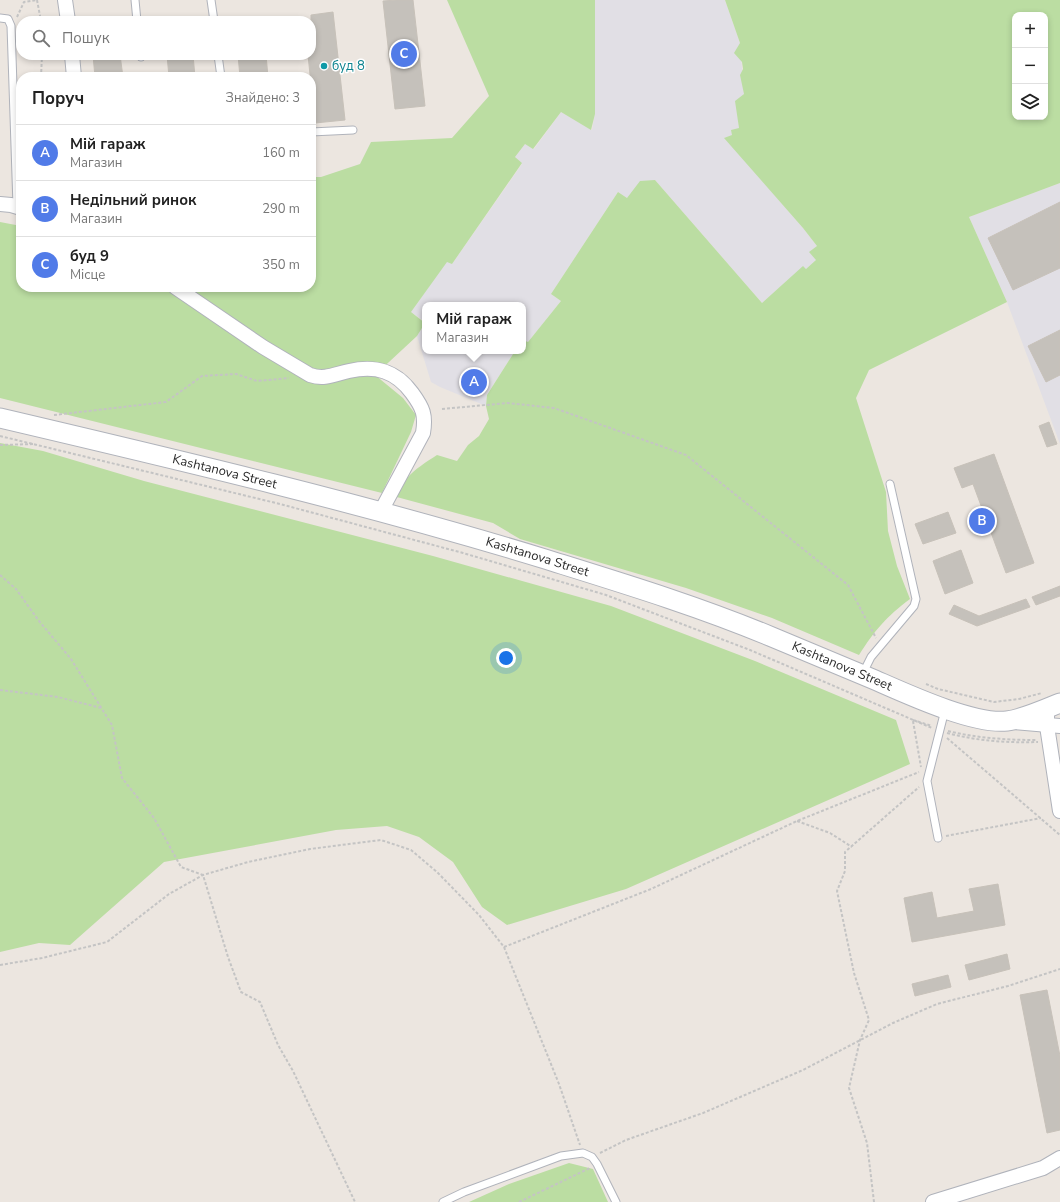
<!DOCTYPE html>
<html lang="uk">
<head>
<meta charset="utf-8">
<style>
  :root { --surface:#fff; --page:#f2f2f2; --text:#222; --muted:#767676; --line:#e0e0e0; --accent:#517be8 }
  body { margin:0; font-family:"Nunito Sans",sans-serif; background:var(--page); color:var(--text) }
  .controls { position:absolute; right:12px; top:12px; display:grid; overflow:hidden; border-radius:8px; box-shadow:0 2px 6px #0003 }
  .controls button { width:36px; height:36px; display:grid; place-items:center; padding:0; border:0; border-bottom:1px solid var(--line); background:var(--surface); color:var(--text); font:20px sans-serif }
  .you { position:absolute; left:506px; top:658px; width:14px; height:14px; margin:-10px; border:3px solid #fff; border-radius:50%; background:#1a73e8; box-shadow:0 0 0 6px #1a73e833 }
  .badge { display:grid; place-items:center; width:26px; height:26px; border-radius:50%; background:var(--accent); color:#fff; font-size:13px; font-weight:700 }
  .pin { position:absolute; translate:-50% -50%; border:2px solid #fff; box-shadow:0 1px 4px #0006 }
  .popup { position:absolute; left:422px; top:302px; width:104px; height:52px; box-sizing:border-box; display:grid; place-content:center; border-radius:8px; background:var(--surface); filter:drop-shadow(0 1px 3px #0005); font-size:13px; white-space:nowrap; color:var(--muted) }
  .popup b { font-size:15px; color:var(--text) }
  .popup::after { content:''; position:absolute; left:50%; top:100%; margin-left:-8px; border:8px solid transparent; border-top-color:var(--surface) }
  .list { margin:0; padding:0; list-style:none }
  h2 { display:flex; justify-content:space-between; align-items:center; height:52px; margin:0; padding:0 16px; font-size:17px }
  h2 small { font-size:13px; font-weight:400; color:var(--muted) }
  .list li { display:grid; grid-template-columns:26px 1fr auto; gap:12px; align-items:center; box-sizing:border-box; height:56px; padding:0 16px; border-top:1px solid var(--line) }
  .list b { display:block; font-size:15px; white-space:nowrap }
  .list p { margin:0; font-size:13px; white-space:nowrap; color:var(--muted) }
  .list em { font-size:13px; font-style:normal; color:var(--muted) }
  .icon { flex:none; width:22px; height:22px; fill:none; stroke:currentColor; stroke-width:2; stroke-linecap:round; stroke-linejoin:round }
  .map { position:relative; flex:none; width:1060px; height:1202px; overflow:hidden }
  .search { position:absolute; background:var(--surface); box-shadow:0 2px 6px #0003; left:16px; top:16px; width:300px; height:44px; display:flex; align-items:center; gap:10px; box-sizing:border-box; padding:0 14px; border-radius:16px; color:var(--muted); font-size:15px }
  .panel { position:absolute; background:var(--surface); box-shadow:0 2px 6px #0003; left:16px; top:72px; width:300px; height:220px; border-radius:16px }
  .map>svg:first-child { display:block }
  .industrial { fill:#e1dfe5 }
  .green { fill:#bbdda2; fill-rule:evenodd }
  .building { fill:#c5c1bb; stroke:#c7c1b9 }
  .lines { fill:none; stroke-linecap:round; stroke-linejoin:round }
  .lane-casing { stroke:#b0b3bb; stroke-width:9 }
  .street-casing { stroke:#b0b3bb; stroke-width:16 }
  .secondary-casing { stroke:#b0b3bb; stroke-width:21 }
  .path { stroke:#c4c4c4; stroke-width:2; stroke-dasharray:3 2; stroke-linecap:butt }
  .lane { stroke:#fff; stroke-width:7 }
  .street { stroke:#fff; stroke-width:14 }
  .secondary { stroke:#fff; stroke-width:19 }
  .culture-dot { fill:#0f9aa8; stroke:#fff; stroke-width:1.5 }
  .labels { text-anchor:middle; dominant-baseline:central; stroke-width:3; stroke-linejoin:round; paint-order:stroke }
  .culture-label { font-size:13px; fill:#0d838f; stroke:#fff; text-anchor:start }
  .street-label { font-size:13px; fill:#2c2c2c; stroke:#fff }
</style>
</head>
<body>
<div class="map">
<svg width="1060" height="1202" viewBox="0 0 1060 1202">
  <rect width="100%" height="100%" fill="#ece6e0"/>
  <g class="industrial">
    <polygon points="595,0 725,0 740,43 744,94 736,101 739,128 733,135 725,138 803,228 817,246 816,260 806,269 803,267 762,303 655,180 627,198 618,192 551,294 561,301 528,342 523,340 523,305 425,305 425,322 411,312 447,261 452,264 522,164 515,157 525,144 534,149 561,112 592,130 595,113"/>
    <polygon points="1060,183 1060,444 1007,302 969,217"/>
    <polygon points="425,323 425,351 515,351 487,395 486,406 440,387 431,382 417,336"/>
  </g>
  <g class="green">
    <polygon points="447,0 595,0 595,114 591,130 561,112 533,149 525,144 515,157 522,163 452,264 447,262 411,312 425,323 417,336 375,375 403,398 416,415 411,432 382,493 0,398 0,222 21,226 21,287 311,287 311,177 321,177 360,164 371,142 452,138 489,96"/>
    <path d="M725,0H1060V183L969,217L1007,302L869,370L856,398L886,492L888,531L897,566L910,599C886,617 875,630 859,655L772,618L686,588L520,539L493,523L393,496C401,490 401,485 406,479C415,469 426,462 437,455L457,461L468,445L479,436L489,419L486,406L487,395L515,351H523V340L528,342L561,301L551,294L618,192L627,198L640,181L655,180L762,303L803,266L806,269L816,260L809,252L817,246L803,228L724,138L732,135L731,130L739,128L735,101L744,94L740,75L743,69L742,62L734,53L740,43ZM1015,15H1045V117H1015Z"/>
    <polygon points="0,443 43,451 144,481 433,556 611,606 755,661 896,720 910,764 626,889 507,925 482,907 453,862 419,837 387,826 336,830 164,862 70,945 39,943 0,952"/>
    <polygon points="569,1163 593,1169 608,1202 469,1202 509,1184"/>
  </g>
  <g class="building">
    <polygon points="396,0 413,0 425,106 395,109 383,1"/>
    <polygon points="333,12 345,120 315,123 308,55 311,55 311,15"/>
    <polygon points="93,55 120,55 123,77 95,77"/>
    <polygon points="167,55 193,55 195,77 169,77"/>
    <polygon points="238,55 266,55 268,77 240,77"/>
    <polygon points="1060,202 1060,268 1013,290 988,238"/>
    <polygon points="1060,330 1060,375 1046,382 1028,346"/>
    <polygon points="1049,422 1057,444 1047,447 1039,426"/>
    <polygon points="994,454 1034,563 1006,573 973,484 962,488 954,468"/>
    <polygon points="948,512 956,533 923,544 915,524"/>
    <polygon points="961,550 973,583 945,594 933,561"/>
    <polygon points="1060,586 1060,596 1036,605 1032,597"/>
    <polygon points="1026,599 1030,607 977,626 949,614 954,605 979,616"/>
    <polygon points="998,884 1005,925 912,942 904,898 932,892 937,918 974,911 969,889"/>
    <polygon points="1007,954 1010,969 969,980 965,965"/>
    <polygon points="948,975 951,987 915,996 912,984"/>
    <polygon points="1047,990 1060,1056 1060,1130 1047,1133 1020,995"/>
  </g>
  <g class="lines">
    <defs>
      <g id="lane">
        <polyline points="135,0 137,21"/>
        <polyline points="211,0 214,21"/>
        <polyline points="0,18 8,19 11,26 17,206"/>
        <polyline points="141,55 141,57"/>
        <polyline points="218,55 221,77"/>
        <polyline points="311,132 353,130"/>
        <polyline points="862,675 871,657 914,606 916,599 890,484"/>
        <polyline points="938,838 927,781 945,710"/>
        <polyline points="443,1202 464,1192 561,1156 583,1153 592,1157 597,1164 616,1202"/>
      </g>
      <g id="street">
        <polyline points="65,0 68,21"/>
        <polyline points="72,55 74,77"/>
        <polyline points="0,204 11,205 21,208"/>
        <path d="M175,287L263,347L310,375C325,380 335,374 349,371C376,365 396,371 412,393C423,408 426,415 423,433L381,511"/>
        <polyline points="1047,708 1047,726 1060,811"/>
        <polyline points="1014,722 1060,726"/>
        <polyline points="933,1202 1043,1168 1060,1158"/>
      </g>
      <g id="secondary">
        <path id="s1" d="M0,418C183,461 366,504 545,559C622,583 698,606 772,637C806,651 841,666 875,680C907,694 974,725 1007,721C1023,719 1045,709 1060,703"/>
      </g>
    </defs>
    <use href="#lane" class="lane-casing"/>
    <use href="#street" class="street-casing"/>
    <use href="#secondary" class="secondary-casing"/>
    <g class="path">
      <polyline points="37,0 41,21"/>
      <polyline points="17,17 24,2 37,0"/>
      <polyline points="41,77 42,55"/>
      <polyline points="442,409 508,403 554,408 686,455 848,585 876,638"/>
      <polyline points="54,415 166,402 202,376 236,374 257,381 289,378"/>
      <polyline points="0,436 280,504 463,553 606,595 750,650 932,728"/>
      <polyline points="0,445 35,444"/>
      <polyline points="0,575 16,589 39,621 71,659 112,725 122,778 154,818 181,867 203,875 228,957 241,992 260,1002 278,1045 293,1071 355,1202"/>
      <polyline points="926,684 938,689 994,702 1019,699 1042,693"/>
      <polyline points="0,690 58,697 101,708"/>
      <polyline points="913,720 932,726"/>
      <polyline points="913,721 921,767"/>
      <path d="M948,731C977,738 1006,740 1036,740"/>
      <path d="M947,733C978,741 1007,743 1038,742"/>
      <polyline points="947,738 1060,835"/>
      <polyline points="797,821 830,833 852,847"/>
      <polyline points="946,836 1041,818"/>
      <polyline points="504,947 651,889 797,821 919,772"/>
      <polyline points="0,965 42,958 107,942 169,894 203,875 248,862 310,849 381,840 411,850 437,872 479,915 504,947 559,1084 580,1145"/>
      <polyline points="600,1153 626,1140 703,1113 803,1070 893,1023 937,1004 1008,986 1060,969"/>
      <polyline points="519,1202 590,1168"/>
      <polyline points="874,1202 867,1143 849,1088 860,1040 869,1020 854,973 837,891 845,871 845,852 919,787"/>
    </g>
    <use href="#lane" class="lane"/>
    <use href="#street" class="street"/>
    <use href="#secondary" class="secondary"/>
  </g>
  <circle class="culture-dot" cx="324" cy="66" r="4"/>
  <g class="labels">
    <g class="culture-label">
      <text x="332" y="66">буд 8</text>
    </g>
    <g class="street-label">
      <text stroke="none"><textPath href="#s1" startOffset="231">Kashtanova Street</textPath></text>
      <text stroke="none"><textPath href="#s1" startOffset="555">Kashtanova Street</textPath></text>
      <text stroke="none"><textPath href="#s1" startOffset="879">Kashtanova Street</textPath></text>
    </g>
  </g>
</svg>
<div class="controls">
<button>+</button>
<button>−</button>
<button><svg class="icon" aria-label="layers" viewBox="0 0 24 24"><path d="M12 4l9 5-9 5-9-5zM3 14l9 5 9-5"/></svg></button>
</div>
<div class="you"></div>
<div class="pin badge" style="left:474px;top:382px">A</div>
<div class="popup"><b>Мій гараж</b>Магазин</div>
<div class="pin badge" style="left:982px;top:521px">B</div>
<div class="pin badge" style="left:404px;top:54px">C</div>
<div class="search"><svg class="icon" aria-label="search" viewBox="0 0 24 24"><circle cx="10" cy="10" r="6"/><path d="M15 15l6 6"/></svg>Пошук</div>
<section class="panel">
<h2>Поруч<small>Знайдено: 3</small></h2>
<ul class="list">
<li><span class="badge">A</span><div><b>Мій гараж</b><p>Магазин</p></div><em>160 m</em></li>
<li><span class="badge">B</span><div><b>Недільний ринок</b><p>Магазин</p></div><em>290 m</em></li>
<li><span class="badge">C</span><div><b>буд 9</b><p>Місце</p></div><em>350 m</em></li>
</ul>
</section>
</div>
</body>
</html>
